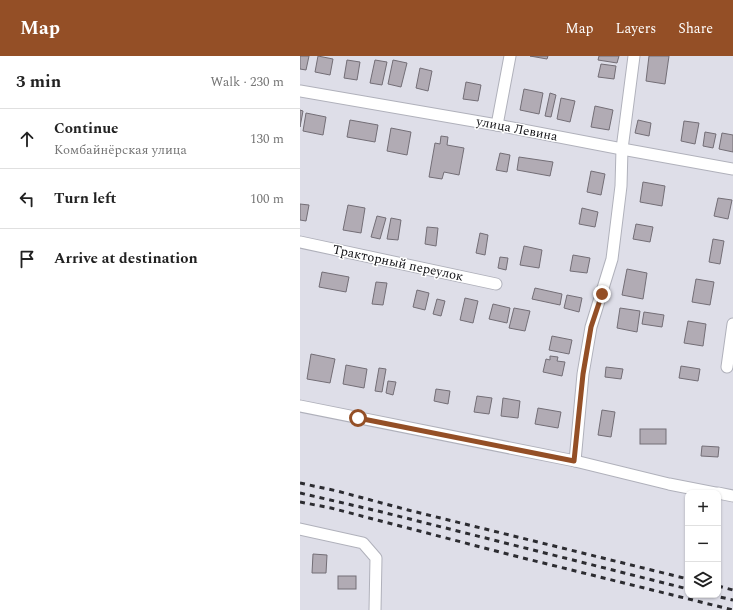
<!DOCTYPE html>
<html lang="en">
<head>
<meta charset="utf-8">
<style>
  :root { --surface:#fff; --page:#f6f6f6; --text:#222; --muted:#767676; --line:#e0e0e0; --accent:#944f26 }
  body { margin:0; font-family:Spectral,serif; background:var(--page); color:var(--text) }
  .controls { position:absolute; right:12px; bottom:12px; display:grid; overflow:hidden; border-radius:8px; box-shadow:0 1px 3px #0004 }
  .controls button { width:36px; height:36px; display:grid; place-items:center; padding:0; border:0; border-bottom:1px solid var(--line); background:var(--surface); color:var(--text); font:20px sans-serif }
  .stop { position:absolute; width:12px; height:12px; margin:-9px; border:3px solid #944f26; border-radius:50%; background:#fff }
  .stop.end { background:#944f26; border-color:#fff; box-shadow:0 1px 4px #0008 }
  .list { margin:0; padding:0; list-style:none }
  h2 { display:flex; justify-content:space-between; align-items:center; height:52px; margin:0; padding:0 16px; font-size:17px }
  h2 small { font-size:13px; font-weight:400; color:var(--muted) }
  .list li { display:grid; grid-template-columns:26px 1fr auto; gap:12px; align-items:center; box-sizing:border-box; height:60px; padding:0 16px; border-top:1px solid var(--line) }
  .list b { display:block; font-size:15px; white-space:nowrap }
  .list p { margin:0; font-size:13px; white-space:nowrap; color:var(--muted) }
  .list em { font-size:13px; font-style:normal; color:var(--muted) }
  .icon { flex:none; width:22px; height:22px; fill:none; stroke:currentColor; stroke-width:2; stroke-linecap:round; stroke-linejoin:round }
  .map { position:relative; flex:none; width:433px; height:554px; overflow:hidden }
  header { display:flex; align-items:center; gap:24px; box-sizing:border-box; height:56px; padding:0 20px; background:var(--accent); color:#fff }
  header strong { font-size:19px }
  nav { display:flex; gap:22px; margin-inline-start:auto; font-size:14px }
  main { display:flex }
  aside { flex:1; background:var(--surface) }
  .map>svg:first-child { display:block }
  .building { fill:#b1abb4; stroke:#736e76 }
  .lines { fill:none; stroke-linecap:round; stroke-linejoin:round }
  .minor-casing { stroke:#b0b1bb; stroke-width:13 }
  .minor { stroke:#fff; stroke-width:11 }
  .rail { stroke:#2c2c31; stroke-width:3; stroke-dasharray:5 5; stroke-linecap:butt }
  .route { stroke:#944f26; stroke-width:5 }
  .labels { text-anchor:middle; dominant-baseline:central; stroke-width:3; stroke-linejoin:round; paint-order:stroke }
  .street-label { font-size:13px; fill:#111115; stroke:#fff }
</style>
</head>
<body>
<header>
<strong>Map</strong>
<nav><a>Map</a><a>Layers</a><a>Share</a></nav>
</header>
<main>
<aside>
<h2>3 min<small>Walk · 230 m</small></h2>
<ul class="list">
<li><svg class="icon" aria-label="ahead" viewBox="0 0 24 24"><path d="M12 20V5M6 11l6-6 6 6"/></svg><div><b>Continue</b><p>Комбайнёрская улица</p></div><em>130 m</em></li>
<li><svg class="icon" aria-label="left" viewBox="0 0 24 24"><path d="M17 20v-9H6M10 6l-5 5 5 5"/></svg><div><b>Turn left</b></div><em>100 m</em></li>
<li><svg class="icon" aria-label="arrive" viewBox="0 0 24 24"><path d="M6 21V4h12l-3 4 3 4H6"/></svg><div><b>Arrive at destination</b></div></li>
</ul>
</aside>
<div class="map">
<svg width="433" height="554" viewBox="0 0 433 554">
  <rect width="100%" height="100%" fill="#dedee8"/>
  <g class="building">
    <polygon points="0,0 9,0 6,14 0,13"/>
    <polygon points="18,0 33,3 30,19 15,16"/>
    <polygon points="230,0 248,0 247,3"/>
    <polygon points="299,0 319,0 317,7 298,4"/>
    <polygon points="349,0 369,0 365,28 346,25"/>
    <polygon points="47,4 60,6 57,24 44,22"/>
    <polygon points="75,4 87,6 82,29 70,27"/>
    <polygon points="93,4 107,7 101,31 88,28"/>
    <polygon points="301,8 316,10 314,23 298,21"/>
    <polygon points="120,12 132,15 128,35 116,32"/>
    <polygon points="166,26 181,29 178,45 163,43"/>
    <polygon points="224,33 243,37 239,58 220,54"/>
    <polygon points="250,37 256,39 251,61 245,60"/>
    <polygon points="261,42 275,45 270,66 257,63"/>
    <polygon points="295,50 313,54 309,74 291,71"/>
    <polygon points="0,54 3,55 0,71"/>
    <polygon points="6,57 26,61 23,79 3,75"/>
    <polygon points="50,64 78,69 75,86 47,81"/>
    <polygon points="338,64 351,67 349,80 335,77"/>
    <polygon points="384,65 399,67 395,88 381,85"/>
    <polygon points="91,72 111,76 107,99 87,95"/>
    <polygon points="405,76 416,78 413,92 403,90"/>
    <polygon points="422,77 433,79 433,96 419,93"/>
    <polygon points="141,80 148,81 147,89 164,92 159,119 144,116 142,123 129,121 135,87 140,88"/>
    <polygon points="200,97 210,99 207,116 196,114"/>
    <polygon points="219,101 253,106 250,120 217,114"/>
    <polygon points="291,115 305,118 301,139 287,136"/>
    <polygon points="343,126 365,130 362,150 340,146"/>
    <polygon points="418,142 432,144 428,163 414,160"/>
    <polygon points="0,148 9,149 6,165 0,164"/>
    <polygon points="48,149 65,152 61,177 43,174"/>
    <polygon points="282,152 298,156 295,171 279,168"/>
    <polygon points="77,160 86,162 80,183 71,181"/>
    <polygon points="91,162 101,164 98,184 87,183"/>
    <polygon points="336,168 353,171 350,186 333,183"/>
    <polygon points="127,171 138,172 136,190 125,188"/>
    <polygon points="180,177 188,179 185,199 176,197"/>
    <polygon points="413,183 424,185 420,208 409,206"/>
    <polygon points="224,190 242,194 239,212 220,209"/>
    <polygon points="273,199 290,202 287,217 270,215"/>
    <polygon points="200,201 208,202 206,214 198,212"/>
    <polygon points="327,213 347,217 343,243 322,239"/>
    <polygon points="22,216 49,221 46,236 19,231"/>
    <polygon points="396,223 414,226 410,249 392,246"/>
    <polygon points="76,226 87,227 83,249 72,248"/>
    <polygon points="235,232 262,238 260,249 232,243"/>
    <polygon points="117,234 129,237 125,254 113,251"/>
    <polygon points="267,239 282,242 279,256 264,252"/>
    <polygon points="165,242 178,245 173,267 160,264"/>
    <polygon points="137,243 145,245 141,260 133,258"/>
    <polygon points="193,248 210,252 207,267 189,263"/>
    <polygon points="214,252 230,255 225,275 209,272"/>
    <polygon points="320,252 340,255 337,276 317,272"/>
    <polygon points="344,256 364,259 362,271 342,268"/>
    <polygon points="388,265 406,268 403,290 384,287"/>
    <polygon points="252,280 272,284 269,298 249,294"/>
    <polygon points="11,298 35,303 30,327 7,323"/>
    <polygon points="250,300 258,301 257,305 265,306 262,320 243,316 246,303 250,304"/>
    <polygon points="46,309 67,313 64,332 43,328"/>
    <polygon points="381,310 400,313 398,325 379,322"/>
    <polygon points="306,311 323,313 321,323 305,321"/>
    <polygon points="79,312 86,313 82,336 75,335"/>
    <polygon points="88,325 96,326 93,339 86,337"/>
    <polygon points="136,333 150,335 148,348 134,345"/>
    <polygon points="177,340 192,342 189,358 174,356"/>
    <polygon points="203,342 220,345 218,362 201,360"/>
    <polygon points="238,352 261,356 258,372 235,368"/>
    <polygon points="302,354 315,356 311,381 298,379"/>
    <rect x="340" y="373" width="26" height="15"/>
    <polygon points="402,390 419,391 418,401 401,400"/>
    <polygon points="13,498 27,499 26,517 12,517"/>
    <rect x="38" y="520" width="18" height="13"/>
  </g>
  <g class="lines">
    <defs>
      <g id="minor">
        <polyline points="0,35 197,69 322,93 433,113"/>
        <polyline points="197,69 210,0"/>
        <polyline points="0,186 196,228"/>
        <polyline points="427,311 433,268"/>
        <polyline points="0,350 275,405 369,428 415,437"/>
        <polyline points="275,405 283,318 291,271 312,203 321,130 322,93 334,0"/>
        <polyline points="418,437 433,440"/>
        <polyline points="0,473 63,487 76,502 75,554"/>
      </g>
    </defs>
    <use href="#minor" class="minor-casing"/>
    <use href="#minor" class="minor"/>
    <g class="rail">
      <polyline points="0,427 37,435 108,454 388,523"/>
      <polyline points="0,437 82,456 388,533"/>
      <polyline points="0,446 31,452 219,501 433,554"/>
      <polyline points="418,530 433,534"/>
      <polyline points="411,539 433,544"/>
    </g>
  </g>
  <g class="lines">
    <polyline class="route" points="58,362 274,405 283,318 291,271 302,238"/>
  </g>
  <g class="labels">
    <g class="street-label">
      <text transform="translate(217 73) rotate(11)">улица Левина</text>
      <text transform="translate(98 207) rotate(12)">Тракторный переулок</text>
    </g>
  </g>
</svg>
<div class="controls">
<button>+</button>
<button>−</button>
<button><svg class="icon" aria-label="layers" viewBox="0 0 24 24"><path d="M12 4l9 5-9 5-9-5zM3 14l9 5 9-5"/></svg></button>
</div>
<div class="stop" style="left:58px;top:362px"></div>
<div class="stop end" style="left:302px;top:238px"></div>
</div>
</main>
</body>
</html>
